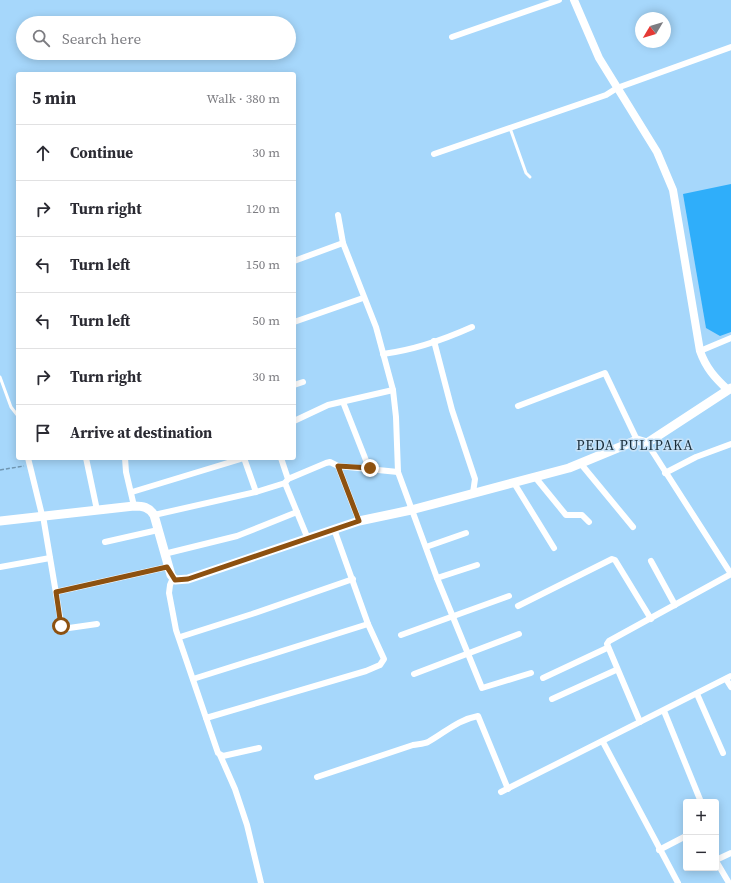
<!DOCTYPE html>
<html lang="en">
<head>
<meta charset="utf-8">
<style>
  :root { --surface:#fff; --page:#f7f7f7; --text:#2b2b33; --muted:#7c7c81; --line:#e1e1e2 }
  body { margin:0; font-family:"Source Serif 4",serif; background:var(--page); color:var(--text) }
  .controls { position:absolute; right:12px; bottom:12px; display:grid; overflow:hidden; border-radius:4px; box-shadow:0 2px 10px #0003 }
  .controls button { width:36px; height:36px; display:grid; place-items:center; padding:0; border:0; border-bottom:1px solid var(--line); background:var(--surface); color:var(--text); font:20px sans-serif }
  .compass { position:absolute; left:635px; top:12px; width:36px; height:36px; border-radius:50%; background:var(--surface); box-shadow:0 2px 10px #0003; rotate:232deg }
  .stop { position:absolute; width:12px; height:12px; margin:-9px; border:3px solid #8d5110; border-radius:50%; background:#fff }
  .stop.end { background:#8d5110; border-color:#fff; box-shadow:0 1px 4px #0008 }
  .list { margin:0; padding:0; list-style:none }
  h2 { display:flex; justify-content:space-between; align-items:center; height:52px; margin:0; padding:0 16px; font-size:17px }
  h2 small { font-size:13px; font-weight:400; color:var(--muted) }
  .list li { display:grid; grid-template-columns:26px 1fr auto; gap:12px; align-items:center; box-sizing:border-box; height:56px; padding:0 16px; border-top:1px solid var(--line) }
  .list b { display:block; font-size:15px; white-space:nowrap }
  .list em { font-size:13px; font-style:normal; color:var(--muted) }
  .icon { flex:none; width:22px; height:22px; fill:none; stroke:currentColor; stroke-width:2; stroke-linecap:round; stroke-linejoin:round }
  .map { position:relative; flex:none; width:731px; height:883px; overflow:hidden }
  .search { position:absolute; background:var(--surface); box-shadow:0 2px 10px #0003; left:16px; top:16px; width:280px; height:44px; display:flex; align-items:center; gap:10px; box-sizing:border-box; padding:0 14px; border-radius:22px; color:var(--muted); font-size:15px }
  .panel { position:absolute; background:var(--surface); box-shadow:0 2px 10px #0003; left:16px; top:72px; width:280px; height:388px; border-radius:4px }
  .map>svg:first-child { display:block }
  .water { fill:#2faefa }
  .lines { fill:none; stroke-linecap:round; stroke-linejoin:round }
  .path { stroke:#7096b1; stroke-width:1.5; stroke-dasharray:4 2; stroke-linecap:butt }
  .service { stroke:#fff; stroke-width:3 }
  .minor { stroke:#fff; stroke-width:6 }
  .tertiary { stroke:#fff; stroke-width:8 }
  .secondary { stroke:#fff; stroke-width:9 }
  .route { stroke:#8d5110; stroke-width:5 }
  .labels { text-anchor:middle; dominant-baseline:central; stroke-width:3; stroke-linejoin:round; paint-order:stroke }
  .quarter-label { font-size:14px; letter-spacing:1px; fill:#182c39; stroke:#c5e1f7 }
</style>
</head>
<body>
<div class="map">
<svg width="731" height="883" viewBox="0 0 731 883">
  <rect width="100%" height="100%" fill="#a6d7fb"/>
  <polygon class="water" points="731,184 731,332 720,336 706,328 683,194"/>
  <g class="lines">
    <polyline class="path" points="0,470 24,466"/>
    <g class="service">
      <polyline points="510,128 526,173 530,177"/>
      <polyline points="0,377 11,407 18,416"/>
    </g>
    <g class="minor">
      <polyline points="452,37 559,0"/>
      <polyline points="434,154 606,95 617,88 731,47"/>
      <polyline points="338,215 343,243 376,327 393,390 396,417 398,472 437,578 482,688 531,673"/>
      <polyline points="294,261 343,243"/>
      <polyline points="294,322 363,298"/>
      <polyline points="434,341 452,410 475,479 473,493"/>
      <polyline points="700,351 731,338"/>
      <path d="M383,354C414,350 443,340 472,327"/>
      <polyline points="294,385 303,382"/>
      <polyline points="343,402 369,468"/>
      <polyline points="518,406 605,373 637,440"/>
      <polyline points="294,421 328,405 393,390"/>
      <polyline points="647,443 731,574"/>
      <polyline points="28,458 42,515"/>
      <polyline points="86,458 97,510"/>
      <polyline points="125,458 126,472 134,506"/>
      <polyline points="244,458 256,492"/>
      <polyline points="281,458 288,479 285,483 308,539"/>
      <polyline points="581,464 633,527"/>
      <polyline points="338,466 398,472"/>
      <polyline points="665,473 696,457 731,444"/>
      <polyline points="535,477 566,515 582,515 589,522"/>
      <polyline points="288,479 326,463 330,462 338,466 359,521"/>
      <polyline points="514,483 554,548"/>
      <polyline points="132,492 244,458"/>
      <polyline points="154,515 256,492 285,483"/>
      <polyline points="43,516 62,629 97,624"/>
      <polyline points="105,542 158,530"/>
      <polyline points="426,547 466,533"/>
      <polyline points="164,554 237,536 297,512"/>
      <polyline points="651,561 675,605"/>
      <polyline points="0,567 50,558"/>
      <polyline points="173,578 170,585 169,593 176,630 218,753 223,756 259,748"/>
      <polyline points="437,578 477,565"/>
      <polyline points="56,592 167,567"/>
      <polyline points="518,606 612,559 615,560 651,619"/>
      <polyline points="401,635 509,596"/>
      <polyline points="180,637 252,614 353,579"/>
      <polyline points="414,674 519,634"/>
      <polyline points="543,678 607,648"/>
      <polyline points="193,679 368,624"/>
      <polyline points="726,679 731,687"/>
      <polyline points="697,694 723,753"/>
      <polyline points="552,699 616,670"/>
      <polyline points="664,711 701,802"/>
      <polyline points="206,718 366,671 380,665 384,659 368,624 334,529"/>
      <polyline points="640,722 607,644 609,641 731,574"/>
      <polyline points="603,742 678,883"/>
      <polyline points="220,755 235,789 247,825 261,883"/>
      <path d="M317,777L413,745C417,744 424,744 428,742C446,732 457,720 478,716L508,789"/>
      <polyline points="501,792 731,676"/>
      <polyline points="659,850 686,836"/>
      <polyline points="716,860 731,853"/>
      <polyline points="716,861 729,883"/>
    </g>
    <path class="tertiary" d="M574,0L599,58L657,152L673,190L700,351C706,368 715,378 728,390"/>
    <path class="secondary" d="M0,521L134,506C143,506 149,507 154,515L171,575L175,580L188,579L359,521L411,510L569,468L637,440L647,443L731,388"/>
  </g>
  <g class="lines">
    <polyline class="route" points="61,626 56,592 167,567 175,580 188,579 359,521 338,466 370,468"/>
  </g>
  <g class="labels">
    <g class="quarter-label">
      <text x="635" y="445">PEDA PULIPAKA</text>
    </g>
  </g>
</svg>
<div class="controls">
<button>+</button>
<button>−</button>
</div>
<svg class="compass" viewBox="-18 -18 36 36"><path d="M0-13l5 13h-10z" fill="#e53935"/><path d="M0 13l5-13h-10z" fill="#7c7c81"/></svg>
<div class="stop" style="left:61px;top:626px"></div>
<div class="stop end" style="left:370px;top:468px"></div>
<div class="search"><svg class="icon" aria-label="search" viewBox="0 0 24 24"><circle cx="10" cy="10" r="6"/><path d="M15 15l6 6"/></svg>Search here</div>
<section class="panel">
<h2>5 min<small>Walk · 380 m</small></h2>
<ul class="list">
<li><svg class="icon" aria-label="ahead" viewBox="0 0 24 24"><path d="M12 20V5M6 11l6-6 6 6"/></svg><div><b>Continue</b></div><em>30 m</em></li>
<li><svg class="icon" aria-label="right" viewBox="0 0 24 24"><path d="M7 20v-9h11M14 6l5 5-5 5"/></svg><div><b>Turn right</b></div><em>120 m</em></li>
<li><svg class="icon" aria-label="left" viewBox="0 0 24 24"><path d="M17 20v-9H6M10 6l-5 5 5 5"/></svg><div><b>Turn left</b></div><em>150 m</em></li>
<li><svg class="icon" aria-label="left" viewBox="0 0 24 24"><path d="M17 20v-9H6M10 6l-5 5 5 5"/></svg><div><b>Turn left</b></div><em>50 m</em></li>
<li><svg class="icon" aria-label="right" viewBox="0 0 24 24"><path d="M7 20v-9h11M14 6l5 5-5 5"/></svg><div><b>Turn right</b></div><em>30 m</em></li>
<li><svg class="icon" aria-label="arrive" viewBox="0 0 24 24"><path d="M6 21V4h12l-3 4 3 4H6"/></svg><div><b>Arrive at destination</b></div></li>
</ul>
</section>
</div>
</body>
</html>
